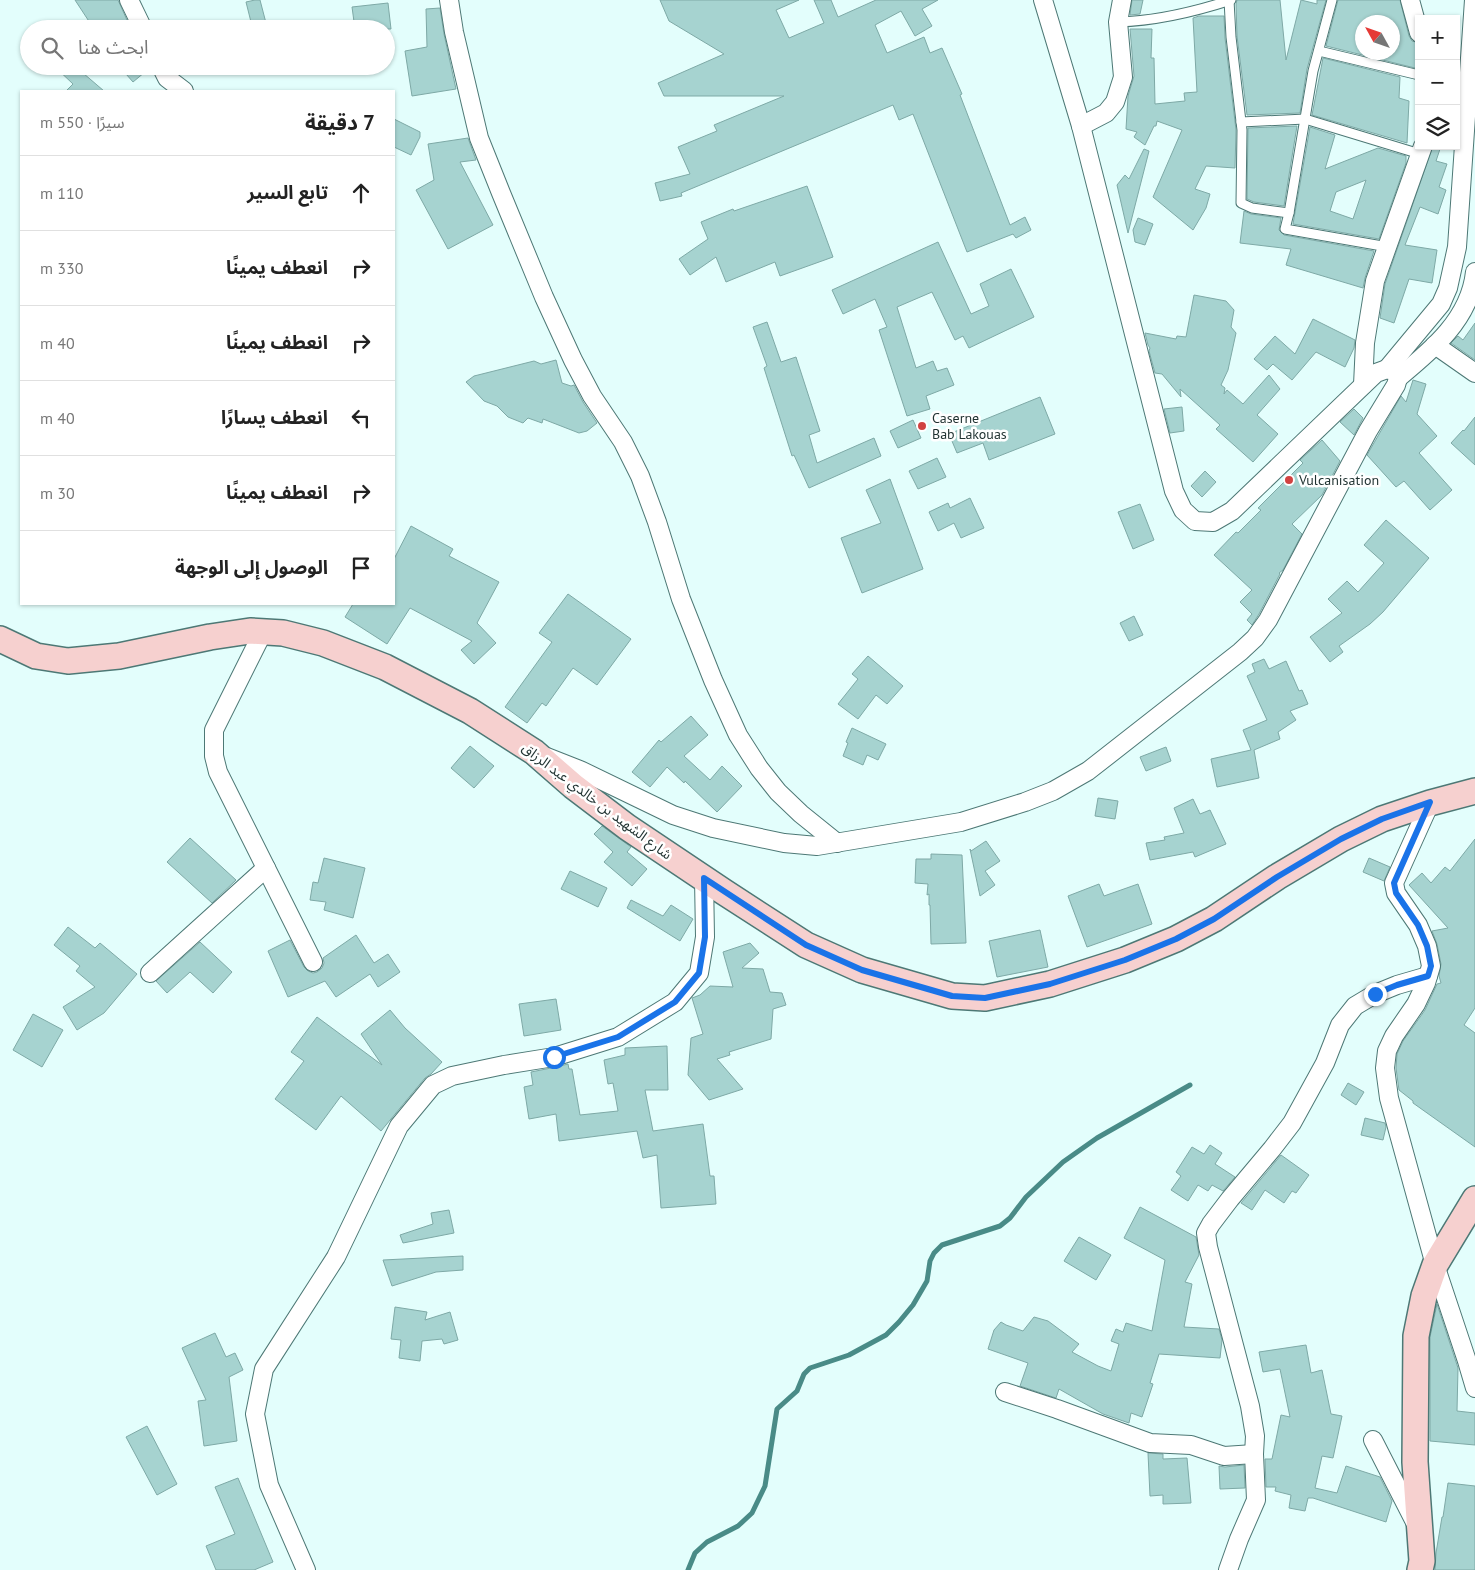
<!DOCTYPE html>
<html lang="ar">
<head>
<meta charset="utf-8">
<style>
  :root { --surface:#fff; --page:#f6f6f6; --text:#222; --muted:#767676; --line:#e0e0e0 }
  body { margin:0; font-family:"PT Sans","Noto Sans Arabic",sans-serif; background:var(--page); color:var(--text); direction:rtl }
  .controls { position:absolute; right:15px; top:15px; display:grid; overflow:hidden; border-radius:0px; box-shadow:0 1px 4px #0004 }
  .controls button { width:45px; height:45px; display:grid; place-items:center; padding:0; border:0; border-bottom:1px solid var(--line); background:var(--surface); color:var(--text); font:25px sans-serif }
  .compass { position:absolute; left:1355px; top:15px; width:45px; height:45px; border-radius:50%; background:var(--surface); box-shadow:0 1px 4px #0004; rotate:310deg }
  .stop { position:absolute; width:15px; height:15px; margin:-11px; border:4px solid #1a73e8; border-radius:50%; background:#fff }
  .stop.end { background:#1a73e8; border-color:#fff; box-shadow:0 1px 5px #0008 }
  .list { margin:0; padding:0; list-style:none }
  h2 { display:flex; justify-content:space-between; align-items:center; height:65px; margin:0; padding:0 20px; font-size:21px }
  h2 small { font-size:16px; font-weight:400; color:var(--muted) }
  .list li { display:grid; grid-template-columns:32px 1fr auto; gap:15px; align-items:center; box-sizing:border-box; height:75px; padding:0 20px; border-top:1px solid var(--line) }
  .list b { display:block; font-size:19px; white-space:nowrap }
  .list em { font-size:16px; font-style:normal; color:var(--muted) }
  .icon { flex:none; width:28px; height:28px; fill:none; stroke:currentColor; stroke-width:2; stroke-linecap:round; stroke-linejoin:round }
  .map { position:relative; flex:none; width:1475px; height:1570px; overflow:hidden; direction:ltr }
  .search { position:absolute; background:var(--surface); box-shadow:0 1px 4px #0004; left:20px; top:20px; width:375px; height:55px; display:flex; align-items:center; gap:12px; box-sizing:border-box; padding:0 18px; border-radius:28px; color:var(--muted); font-size:19px }
  .panel { position:absolute; background:var(--surface); box-shadow:0 1px 4px #0004; left:20px; top:90px; width:375px; height:515px; border-radius:0px; direction:rtl }
  .map>svg:first-child { display:block }
  .lines { fill:none; stroke-linecap:round; stroke-linejoin:round }
  .stream { stroke:#498b87; stroke-width:5 }
  .building { fill:#a6d3d0; stroke:#7ea9a6; fill-rule:evenodd }
  .service-casing { stroke:#4d7875; stroke-width:11 }
  .minor-casing { stroke:#4d7875; stroke-width:20 }
  .secondary-casing { stroke:#4d7875; stroke-width:28 }
  .service { stroke:#fff; stroke-width:9 }
  .minor { stroke:#fff; stroke-width:18 }
  .secondary { stroke:#f6d0cf; stroke-width:25 }
  .route { stroke:#1a73e8; stroke-width:6 }
  .poi-dot { fill:#d14241; stroke:#fff; stroke-width:2 }
  .labels { text-anchor:middle; dominant-baseline:central; stroke-width:5; stroke-linejoin:round; paint-order:stroke }
  .poi-label { font-size:14px; fill:#1f3130; stroke:#fff; text-anchor:start }
  .street-label { font-size:14px; fill:#1f3130; stroke:#fff }
</style>
</head>
<body>
<div class="map">
<svg width="1475" height="1570" viewBox="0 0 1475 1570">
  <rect width="100%" height="100%" fill="#e3fefc"/>
  <g class="lines">
    <polyline class="stream" points="688,1570 695,1553 707,1542 738,1526 752,1513 765,1486 777,1409 797,1391 804,1374 810,1368 849,1355 886,1335 899,1322 913,1305 927,1281 930,1261 934,1253 942,1245 1000,1226 1010,1218 1026,1197 1063,1162 1097,1138 1190,1085"/>
  </g>
  <g class="building">
    <polygon points="75,0 118,0 131,29 94,29"/>
    <polygon points="255,0 260,0 266,23 252,26 246,2"/>
    <polygon points="660,0 799,0 776,10 789,38 824,23 814,0 831,0 838,17 876,0 938,0 922,9 932,26 915,36 901,11 875,25 887,53 924,37 930,53 942,48 962,94 960,95 1010,225 1025,217 1031,230 1016,238 1013,234 967,252 913,114 899,120 893,105 681,193 682,196 660,201 655,183 690,174 678,147 717,131 714,125 784,96 664,96 658,83 724,54 669,21"/>
    <polygon points="1132,0 1143,0 1140,14 1130,15"/>
    <polygon points="1237,0 1280,0 1286,60 1301,0 1317,4 1317,0 1326,0 1307,69 1300,113 1247,115 1237,36 1236,4"/>
    <path d="M1338,0H1400L1409,36L1412,41L1419,43V69L1326,46ZM1362,22H1392V52H1362Z"/>
    <polygon points="388,3 391,29 355,29 352,7"/>
    <polygon points="440,8 444,34 456,89 412,96 405,51 427,47 426,9"/>
    <polygon points="1199,16 1224,16 1225,38 1236,130 1235,168 1206,166 1195,189 1210,194 1206,208 1193,230 1153,197 1182,130 1157,121 1156,126 1154,126 1145,145 1134,137 1137,132 1126,129 1128,96 1134,76 1130,29 1152,29 1151,58 1154,58 1155,104 1185,101 1184,93 1197,92 1193,18"/>
    <polygon points="1323,58 1400,77 1399,98 1409,101 1407,143 1312,115"/>
    <polygon points="54,66 74,66 82,74 83,73 104,91 66,91 73,84"/>
    <polygon points="119,66 151,66 151,67 133,82"/>
    <polygon points="394,119 420,132 420,137 411,155 394,147"/>
    <polygon points="1297,126 1284,206 1254,202 1247,199 1248,128"/>
    <path d="M1310,127L1335,135L1325,169L1378,148L1406,156V163L1379,239L1293,224ZM1366,180L1353,219L1330,211L1336,192Z"/>
    <polygon points="468,138 476,160 460,162 493,225 448,249 416,190 434,180 428,144"/>
    <polygon points="1433,146 1441,146 1436,161 1447,164 1439,187 1446,190 1438,214 1420,207 1405,245 1437,250 1432,283 1409,279 1394,323 1380,318 1385,284"/>
    <polygon points="1144,149 1149,151 1128,233 1117,185 1125,175 1129,179"/>
    <polygon points="807,186 833,257 780,276 775,262 726,282 716,257 690,275 679,259 708,239 701,222 733,209 734,211"/>
    <polygon points="1244,211 1251,214 1281,218 1279,230 1284,235 1374,251 1365,278 1363,288 1286,265 1291,249 1240,243"/>
    <polygon points="1138,218 1153,224 1145,245 1135,242 1133,230"/>
    <polygon points="938,242 971,314 989,306 980,284 1011,269 1034,317 969,348 963,336 955,340 932,292 897,307 916,368 933,361 937,371 947,368 954,385 926,396 930,409 907,416 879,330 887,327 875,299 843,314 832,290"/>
    <polygon points="1194,295 1226,301 1234,310 1231,327 1236,333 1228,370 1221,385 1225,388 1224,394 1227,390 1243,404 1269,375 1280,389 1257,415 1278,434 1253,462 1216,429 1220,425 1180,389 1181,397 1162,374 1155,373 1149,351 1150,348 1148,345 1145,333 1176,339 1177,336 1186,337"/>
    <polygon points="1313,319 1355,340 1354,348 1345,367 1316,352 1292,380 1273,364 1267,370 1254,359 1275,336 1295,354"/>
    <polygon points="767,322 781,362 796,357 820,431 809,435 817,463 874,438 881,456 809,488 794,455 792,456 764,368 767,366 753,327"/>
    <polygon points="1475,323 1475,360 1451,343 1458,336 1463,340"/>
    <polygon points="556,360 562,383 571,386 574,385 583,402 597,423 587,431 579,433 543,419 542,423 528,418 523,423 508,417 497,406 484,401 466,382 474,376 534,361 541,364"/>
    <polygon points="1413,380 1426,384 1417,414 1437,436 1419,453 1452,490 1430,510 1404,481 1396,487 1367,455 1401,396 1406,402"/>
    <polygon points="1040,397 1055,434 989,460 983,443 957,453 949,434"/>
    <polygon points="1182,407 1184,431 1170,433 1164,409"/>
    <polygon points="1354,409 1363,418 1354,435 1340,422"/>
    <polygon points="1475,417 1475,465 1451,443 1463,430 1464,431"/>
    <polygon points="913,420 921,438 898,448 890,431"/>
    <polygon points="1322,440 1340,461 1322,495 1292,524 1302,534 1283,570 1279,573 1280,574 1259,614 1252,625 1247,620 1252,614 1240,602 1252,590 1214,555 1236,532 1238,533 1261,510 1258,508 1303,463 1300,460"/>
    <polygon points="937,458 946,477 918,489 909,471"/>
    <polygon points="1205,471 1216,482 1202,497 1191,486"/>
    <polygon points="890,479 923,569 862,593 841,538 881,523 866,490"/>
    <polygon points="970,498 984,528 961,538 954,523 938,531 929,512 948,503 950,508"/>
    <polygon points="1140,504 1154,540 1133,549 1118,512"/>
    <polygon points="1386,520 1429,558 1383,612 1370,624 1339,646 1343,652 1330,662 1310,637 1342,613 1328,599 1347,581 1358,592 1384,563 1364,545"/>
    <polygon points="411,526 453,549 449,556 499,582 477,623 496,643 474,664 461,650 472,641 410,608 387,644 345,617 353,604 394,604 394,559"/>
    <polygon points="568,594 631,639 597,685 573,668 546,706 542,703 527,723 505,707 552,642 539,633"/>
    <polygon points="1134,616 1143,635 1129,641 1120,623"/>
    <polygon points="868,656 903,686 887,704 876,695 858,719 838,704 858,679 852,674"/>
    <polygon points="1264,659 1269,669 1286,661 1299,691 1302,690 1308,704 1290,711 1296,720 1278,732 1280,739 1254,750 1259,778 1217,787 1211,759 1251,750 1243,730 1267,720 1247,676 1255,672 1252,664"/>
    <polygon points="691,716 708,735 684,756 710,780 722,766 742,786 717,812 685,781 684,783 667,767 650,787 632,772 659,740 661,742"/>
    <polygon points="852,728 886,744 878,760 867,755 863,765 843,756 848,743 846,742"/>
    <polygon points="470,746 494,766 474,788 451,768"/>
    <polygon points="1166,747 1171,761 1146,771 1140,757"/>
    <polygon points="1098,798 1118,801 1115,819 1095,816"/>
    <polygon points="1193,799 1200,814 1210,810 1226,844 1195,857 1193,852 1150,860 1146,843 1165,840 1164,837 1184,833 1174,808"/>
    <polygon points="602,826 631,847 627,852 647,869 632,886 604,862 613,852 594,834"/>
    <polygon points="190,838 236,880 212,903 167,862"/>
    <polygon points="1475,839 1475,1008 1464,1025 1475,1033 1475,1147 1413,1103 1413,1101 1399,1090 1396,1068 1397,1054 1403,1041 1425,1010 1437,984 1441,983 1439,976 1441,964 1437,944 1432,931 1448,928 1409,885 1422,873 1431,883 1445,867 1450,871"/>
    <polygon points="986,841 1000,861 985,871 995,885 980,896 970,849 971,851"/>
    <polygon points="931,854 962,855 966,943 931,944 930,905 929,905 929,894 927,895 928,884 915,883 916,859 931,859"/>
    <polygon points="324,858 365,868 353,918 324,910 326,902 310,900 313,882 318,883"/>
    <polygon points="1369,858 1390,867 1384,881 1363,872"/>
    <polygon points="570,871 607,888 598,907 561,889"/>
    <polygon points="1099,884 1104,896 1138,884 1152,924 1087,947 1068,896"/>
    <polygon points="631,900 663,916 671,905 693,919 680,941 627,908"/>
    <polygon points="68,927 95,948 100,943 137,974 104,1013 77,1030 63,1007 95,987 76,971 80,966 54,945"/>
    <polygon points="1040,930 1048,967 997,977 989,941"/>
    <polygon points="356,935 374,963 388,954 400,972 378,987 370,974 336,997 325,981 288,997 268,951 290,940 304,967 308,971 313,973 317,972 322,968 324,963 323,958"/>
    <polygon points="200,942 232,972 213,993 190,972 167,993 156,981"/>
    <polygon points="750,943 759,953 742,968 763,969 770,992 782,993 786,1005 773,1009 771,1039 729,1052 730,1055 717,1059 743,1089 709,1100 688,1075 691,1038 703,1034 692,998 700,995 710,986 733,987 723,952"/>
    <polygon points="556,999 561,1030 524,1036 519,1004"/>
    <polygon points="390,1010 405,1028 442,1062 431,1074 425,1078 381,1131 341,1096 316,1130 275,1099 304,1061 291,1052 317,1017 382,1065 361,1034"/>
    <polygon points="33,1014 63,1030 42,1067 13,1050"/>
    <polygon points="667,1046 668,1090 645,1090 653,1131 703,1124 710,1176 714,1176 716,1204 661,1208 657,1155 643,1158 637,1131 559,1141 556,1114 529,1119 524,1087 533,1085 531,1072 556,1067 568,1064 569,1069 572,1069 580,1115 618,1111 613,1083 608,1084 604,1060 625,1055 625,1048"/>
    <polygon points="1348,1083 1364,1092 1356,1105 1341,1095"/>
    <polygon points="1365,1118 1385,1123 1386,1127 1383,1140 1361,1135"/>
    <polygon points="1210,1145 1222,1153 1215,1164 1235,1177 1223,1191 1212,1185 1208,1191 1198,1185 1188,1201 1171,1190 1181,1176 1176,1172 1192,1147 1204,1154"/>
    <polygon points="1281,1155 1309,1175 1296,1193 1292,1191 1284,1203 1265,1190 1252,1210 1241,1203"/>
    <polygon points="1140,1207 1196,1237 1199,1255 1185,1282 1192,1284 1184,1327 1219,1329 1222,1340 1220,1358 1159,1354 1150,1383 1153,1384 1142,1417 1131,1413 1129,1423 1103,1414 1059,1389 1056,1398 1020,1386 1028,1363 988,1349 994,1330 1001,1322 1006,1325 1023,1331 1034,1317 1048,1321 1079,1344 1072,1352 1098,1366 1111,1371 1119,1344 1111,1341 1116,1329 1123,1332 1126,1323 1152,1331 1165,1260 1124,1238"/>
    <polygon points="449,1210 454,1233 403,1243 400,1235 433,1224 431,1213"/>
    <polygon points="1079,1237 1111,1255 1096,1280 1064,1261"/>
    <polygon points="463,1256 463,1270 436,1272 392,1286 383,1260"/>
    <polygon points="1437,1304 1458,1368 1457,1411 1475,1413 1475,1445 1430,1441 1430,1337"/>
    <polygon points="395,1307 427,1312 425,1320 450,1312 458,1340 444,1344 442,1339 422,1341 420,1361 399,1358 401,1340 391,1339"/>
    <polygon points="215,1333 226,1357 235,1353 243,1370 229,1377 237,1441 204,1446 198,1401 206,1400 182,1348"/>
    <polygon points="1306,1345 1311,1373 1322,1370 1331,1414 1342,1416 1333,1458 1322,1456 1315,1488 1337,1493 1346,1466 1380,1477 1392,1501 1386,1522 1313,1498 1308,1498 1305,1511 1289,1508 1291,1495 1275,1491 1276,1487 1266,1487 1265,1459 1272,1459 1281,1415 1290,1417 1280,1369 1263,1372 1259,1352"/>
    <polygon points="147,1426 177,1484 157,1495 126,1437"/>
    <polygon points="1148,1453 1163,1454 1163,1459 1187,1458 1191,1503 1163,1504 1163,1495 1150,1496"/>
    <polygon points="1244,1465 1245,1488 1220,1489 1219,1466 1225,1467"/>
    <polygon points="238,1478 273,1562 254,1570 216,1570 206,1546 235,1534 215,1487"/>
    <polygon points="1448,1483 1475,1486 1475,1570 1435,1570 1436,1553 1442,1517 1443,1517"/>
  </g>
  <g class="lines">
    <defs>
      <g id="service">
        <polyline points="1229,0 1231,37 1242,130 1241,203 1252,208 1289,213"/>
        <polyline points="1332,0 1313,71 1289,213 1285,229 1388,247"/>
        <path d="M1118,22C1157,21 1194,12 1231,0"/>
        <polyline points="1319,51 1419,75"/>
        <polyline points="1241,122 1305,119 1420,154"/>
      </g>
      <g id="minor">
        <polyline points="129,0 143,29"/>
        <polyline points="449,0 454,32 479,138 501,193 544,297 573,360 592,396 623,442 640,476 657,522 681,599 713,680 738,735 759,768 778,792 801,814 837,843"/>
        <polyline points="1410,0 1419,33"/>
        <polyline points="161,66 167,78 184,91"/>
        <polyline points="1081,126 1106,113 1115,102 1123,77 1118,22 1122,0"/>
        <polyline points="1435,345 1475,373"/>
        <polyline points="1387,369 1441,304 1448,288 1457,247 1474,0"/>
        <path d="M1398,378C1432,350 1470,319 1475,272"/>
        <polyline points="1363,385 1365,343 1375,281 1423,146"/>
        <polyline points="263,632 214,730 214,756 218,772 313,962"/>
        <polyline points="547,757 580,770 673,815 713,828 784,843 817,846 961,822 1025,802 1053,791 1088,771 1240,652 1255,638 1268,620 1368,431 1396,385 1398,378 1396,372 1387,369 1376,373 1232,511 1213,522 1195,521 1183,510 1174,491 1081,126 1043,0"/>
        <polyline points="1430,803 1394,883 1396,893 1418,925 1427,946 1431,966 1426,983 1416,1004 1394,1036 1387,1051 1385,1068 1389,1098 1435,1265 1467,1361 1475,1388"/>
        <polyline points="150,973 266,868"/>
        <polyline points="1005,1392 1057,1409 1150,1443 1191,1445 1224,1456 1254,1454"/>
        <polyline points="1373,1440 1416,1524"/>
        <polyline points="306,1570 269,1485 255,1414 264,1369 336,1257 399,1126 433,1085 452,1076 504,1065 554,1057 618,1037 675,1002 699,973 705,937 704,878"/>
        <polyline points="1228,1570 1239,1539 1256,1500 1254,1454 1255,1436 1250,1406 1208,1247 1206,1233 1211,1224 1230,1199 1272,1149 1292,1123 1325,1063 1340,1025 1355,1006 1375,994 1397,985 1428,976"/>
      </g>
      <g id="secondary">
        <polyline points="0,639 36,656 68,661 119,656 210,637 250,631 283,633 323,643 385,667 470,711 534,752 573,786 627,827 724,892 806,945 862,970 952,996 985,998 1050,984 1125,960 1176,939 1214,919 1277,877 1341,839 1382,819 1430,803 1475,791"/>
        <polyline points="1420,1570 1422,1561 1415,1462 1416,1336 1424,1296 1435,1265 1475,1199"/>
      </g>
    </defs>
    <use href="#service" class="service-casing"/>
    <use href="#minor" class="minor-casing"/>
    <use href="#secondary" class="secondary-casing"/>
    <use href="#service" class="service"/>
    <use href="#minor" class="minor"/>
    <use href="#secondary" class="secondary"/>
  </g>
  <g class="lines">
    <polyline class="route" points="554,1057 618,1037 675,1002 699,973 705,937 704,878 806,945 862,970 952,996 985,998 1050,984 1125,960 1176,939 1214,919 1277,877 1341,839 1382,819 1430,802 1394,883 1396,893 1418,925 1427,946 1431,966 1428,976 1397,985 1375,994"/>
  </g>
  <g class="poi-dot">
    <circle cx="922" cy="426" r="5"/>
    <circle cx="1289" cy="480" r="5"/>
  </g>
  <g class="labels">
    <g class="poi-label">
      <text x="932" y="418">Caserne<tspan x="932" dy="16">Bab Lakouas</tspan></text>
      <text x="1299" y="480">Vulcanisation</text>
    </g>
    <g class="street-label">
      <text transform="translate(597 801) rotate(37)">شارع الشهيد بن خالدي عبد الرزاق</text>
    </g>
  </g>
</svg>
<div class="controls">
<button>+</button>
<button>−</button>
<button><svg class="icon" aria-label="layers" viewBox="0 0 24 24"><path d="M12 4l9 5-9 5-9-5zM3 14l9 5 9-5"/></svg></button>
</div>
<svg class="compass" viewBox="-18 -18 36 36"><path d="M0-13l5 13h-10z" fill="#e53935"/><path d="M0 13l5-13h-10z" fill="#767676"/></svg>
<div class="stop" style="left:554px;top:1057px"></div>
<div class="stop end" style="left:1375px;top:994px"></div>
<div class="search"><svg class="icon" aria-label="search" viewBox="0 0 24 24"><circle cx="10" cy="10" r="6"/><path d="M15 15l6 6"/></svg>ابحث هنا</div>
<section class="panel">
<h2>7 دقيقة<small>سيرًا · 550 m</small></h2>
<ul class="list">
<li><svg class="icon" aria-label="ahead" viewBox="0 0 24 24"><path d="M12 20V5M6 11l6-6 6 6"/></svg><div><b>تابع السير</b></div><em>110 m</em></li>
<li><svg class="icon" aria-label="right" viewBox="0 0 24 24"><path d="M7 20v-9h11M14 6l5 5-5 5"/></svg><div><b>انعطف يمينًا</b></div><em>330 m</em></li>
<li><svg class="icon" aria-label="right" viewBox="0 0 24 24"><path d="M7 20v-9h11M14 6l5 5-5 5"/></svg><div><b>انعطف يمينًا</b></div><em>40 m</em></li>
<li><svg class="icon" aria-label="left" viewBox="0 0 24 24"><path d="M17 20v-9H6M10 6l-5 5 5 5"/></svg><div><b>انعطف يسارًا</b></div><em>40 m</em></li>
<li><svg class="icon" aria-label="right" viewBox="0 0 24 24"><path d="M7 20v-9h11M14 6l5 5-5 5"/></svg><div><b>انعطف يمينًا</b></div><em>30 m</em></li>
<li><svg class="icon" aria-label="arrive" viewBox="0 0 24 24"><path d="M6 21V4h12l-3 4 3 4H6"/></svg><div><b>الوصول إلى الوجهة</b></div></li>
</ul>
</section>
</div>
</body>
</html>
